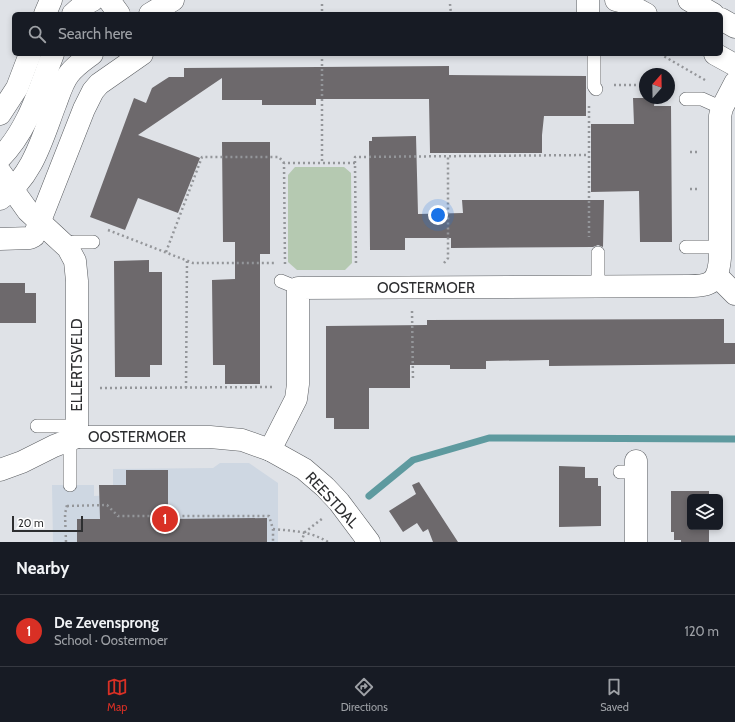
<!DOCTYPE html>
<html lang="en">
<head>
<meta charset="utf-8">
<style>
  :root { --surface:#171b24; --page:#242831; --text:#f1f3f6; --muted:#9ea1a6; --line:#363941; --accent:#d93025 }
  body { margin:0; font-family:Cabin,sans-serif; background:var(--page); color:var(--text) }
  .controls { position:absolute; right:12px; bottom:12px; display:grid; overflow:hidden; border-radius:6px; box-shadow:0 2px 6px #0003 }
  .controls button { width:36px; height:36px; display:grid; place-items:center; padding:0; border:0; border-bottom:1px solid var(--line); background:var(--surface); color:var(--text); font:20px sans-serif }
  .compass { position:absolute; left:639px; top:68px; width:36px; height:36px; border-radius:50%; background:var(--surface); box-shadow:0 2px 6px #0003; rotate:20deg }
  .scale { position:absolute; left:12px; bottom:10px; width:71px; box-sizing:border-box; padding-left:4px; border:2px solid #2d2e30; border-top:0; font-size:11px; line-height:14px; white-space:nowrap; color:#2d2e30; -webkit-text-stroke:3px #fff; paint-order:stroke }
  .you { position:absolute; left:438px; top:215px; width:14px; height:14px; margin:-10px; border:3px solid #fff; border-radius:50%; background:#1a73e8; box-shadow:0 0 0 6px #1a73e833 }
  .badge { display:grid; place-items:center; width:26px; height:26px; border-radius:50%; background:var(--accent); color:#fff; font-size:13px; font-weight:700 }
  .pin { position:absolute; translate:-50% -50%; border:2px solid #fff; box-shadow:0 1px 4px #0006 }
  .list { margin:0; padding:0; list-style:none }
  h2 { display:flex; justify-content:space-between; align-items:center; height:52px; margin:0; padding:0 16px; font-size:17px }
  h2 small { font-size:13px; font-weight:400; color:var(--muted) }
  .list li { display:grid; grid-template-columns:26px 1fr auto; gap:12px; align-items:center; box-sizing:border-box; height:72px; padding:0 16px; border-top:1px solid var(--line) }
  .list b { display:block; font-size:15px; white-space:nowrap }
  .list p { margin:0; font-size:13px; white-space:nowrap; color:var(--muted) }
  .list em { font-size:13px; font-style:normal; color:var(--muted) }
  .icon { flex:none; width:22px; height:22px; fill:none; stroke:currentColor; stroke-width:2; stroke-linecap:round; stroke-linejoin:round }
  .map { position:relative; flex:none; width:735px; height:542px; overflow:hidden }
  .search { position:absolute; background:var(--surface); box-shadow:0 2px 6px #0003; left:12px; right:12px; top:12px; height:44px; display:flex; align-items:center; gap:10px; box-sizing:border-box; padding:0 14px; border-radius:6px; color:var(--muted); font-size:15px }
  .sheet { height:124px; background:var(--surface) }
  nav { display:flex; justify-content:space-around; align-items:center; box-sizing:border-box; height:56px; border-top:1px solid var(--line); background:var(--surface); font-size:11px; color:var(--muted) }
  nav a { display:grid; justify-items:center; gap:2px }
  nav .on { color:var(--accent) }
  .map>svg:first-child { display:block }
  .built { fill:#ced7e2 }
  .green { fill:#b5c9b1 }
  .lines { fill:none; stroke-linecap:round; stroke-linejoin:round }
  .stream { stroke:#5e9a9f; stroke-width:7 }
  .building { fill:#6d696c }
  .lane-casing { stroke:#5a5d61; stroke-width:14 }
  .street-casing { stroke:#5a5d61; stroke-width:23 }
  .path { stroke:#94969a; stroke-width:2.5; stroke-dasharray:2 3; stroke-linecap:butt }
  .lane { stroke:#fff; stroke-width:13 }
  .street { stroke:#fff; stroke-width:22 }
  .labels { text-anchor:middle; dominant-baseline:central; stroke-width:4; stroke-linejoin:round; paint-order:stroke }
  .street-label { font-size:15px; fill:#2d2e30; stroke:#fff }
</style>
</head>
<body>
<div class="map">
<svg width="735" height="542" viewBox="0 0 735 542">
  <rect width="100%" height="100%" fill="#dfe2e7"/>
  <polygon class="built" points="220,463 249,463 278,483 278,542 53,542 52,485 94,485 94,496 113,495 113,469 213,468"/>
  <polygon class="green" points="295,167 344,167 351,173 352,263 345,270 297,270 288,262 288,175"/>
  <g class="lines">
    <polyline class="stream" points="369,496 413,460 489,438 735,439"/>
  </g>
  <g class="building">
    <polygon points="449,66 449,75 586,76 586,116 544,116 542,135 542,153 430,153 429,99 316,99 316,105 262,105 262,100 222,100 222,78 138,135 200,158 178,213 138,198 125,230 90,217 134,98 146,103 152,88 169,77 184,77 184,68"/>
    <polygon points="633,98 655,98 654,106 671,106 672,242 640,242 639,191 591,192 591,124 634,124"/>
    <polygon points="416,136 418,214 463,213 462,200 604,200 603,247 598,245 593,247 451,248 451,238 405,238 405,250 370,250 369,141 372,141 372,137"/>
    <polygon points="222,142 270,142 270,254 260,254 260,384 225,384 225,365 213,365 212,280 235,279 235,242 223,242"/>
    <polygon points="149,260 149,272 162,272 162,365 150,365 150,377 115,377 114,261"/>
    <polygon points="0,283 25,283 25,293 36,293 36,323 0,323"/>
    <polygon points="724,319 724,343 735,343 735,364 549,366 549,360 486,361 486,369 450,369 450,365 410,365 410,388 369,388 369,429 334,429 334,418 326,418 326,326 427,325 427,320"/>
    <polygon points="559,466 585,467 585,478 598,478 598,486 601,486 601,526 559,527"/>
    <polygon points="126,470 168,470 168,519 267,518 267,542 77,542 77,519 100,519 99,485 126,485"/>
    <polygon points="419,482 458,542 433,542 428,529 423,532 417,523 403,532 389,511 416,494 412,485"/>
    <polygon points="671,491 709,491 709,497 690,497 690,527 709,527 709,542 681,542 681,540 674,540 674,532 671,532"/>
  </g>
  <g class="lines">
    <defs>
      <g id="lane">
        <polyline points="594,54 594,86 596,89"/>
        <polyline points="686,99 702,99 722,108"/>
        <polyline points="686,247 720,247"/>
        <polyline points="68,248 74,242 93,242"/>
        <polyline points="598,253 598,287"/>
        <polyline points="281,281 298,288"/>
        <polyline points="37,426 77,426"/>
        <polyline points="620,472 627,472"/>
        <polyline points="70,485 70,439"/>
      </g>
      <g id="street">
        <polyline points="109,0 119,14"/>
        <polyline points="588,0 588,14"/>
        <polyline points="616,0 624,2 646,14"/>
        <polyline points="689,0 713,14"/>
        <polyline points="45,14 51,0"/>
        <polyline points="73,14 82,6 93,0"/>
        <polyline points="150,14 173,0"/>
        <polyline points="721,19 735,27"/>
        <polyline points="715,54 735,65"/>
        <polyline points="0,114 17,88 30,54"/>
        <path d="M0,158C28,130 39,90 53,54"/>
        <polyline points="0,172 28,211 68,248 75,261 77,281 77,437"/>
        <path d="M0,199C32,178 42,139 55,105C59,95 62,83 69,74C75,66 84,60 92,54"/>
        <polyline points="0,239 30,238 34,236 84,109 93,91 99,84 142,54"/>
        <polyline points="717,276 735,294"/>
        <path d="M270,450L296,399L298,384V288L689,286C712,286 718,282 720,258V116L722,108L735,83"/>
        <polyline points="636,461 636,542"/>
        <polyline points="0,470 22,462 54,446 77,437 210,437 242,440 270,450 304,469 325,487 339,502 369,542"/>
      </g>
    </defs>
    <use href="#lane" class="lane-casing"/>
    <use href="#street" class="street-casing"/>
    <g class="path">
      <polyline points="322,4 322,14"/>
      <polyline points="450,4 451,14"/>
      <polyline points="322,54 322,163"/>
      <polyline points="660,54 705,80"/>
      <polyline points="614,85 645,85"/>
      <polyline points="589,106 589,237"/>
      <polyline points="690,152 697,152"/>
      <polyline points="355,163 355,157 589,155"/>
      <polyline points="690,189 698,189"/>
      <polyline points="108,230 193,263 274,263"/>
      <polyline points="166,252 202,157 279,157 284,163"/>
      <polyline points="444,263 448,258 448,156"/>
      <polyline points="285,264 284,163 355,163 356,265"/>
      <polyline points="412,311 413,381"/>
      <polyline points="100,388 275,387"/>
      <polyline points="186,388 187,260"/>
      <polyline points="67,506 107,505 118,516 269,516 273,529 273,542"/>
      <path d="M273,529C293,531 310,531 328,542"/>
      <polyline points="66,542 65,514 67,505"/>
      <polyline points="301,542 305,532 323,518"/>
    </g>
    <use href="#lane" class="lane"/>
    <use href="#street" class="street"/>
  </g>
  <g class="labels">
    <g class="street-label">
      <text x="426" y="288">OOSTERMOER</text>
      <text transform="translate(77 365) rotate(-90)">ELLERTSVELD</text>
      <text x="137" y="437">OOSTERMOER</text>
      <text transform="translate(332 500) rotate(47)">REESTDAL</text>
    </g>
  </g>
</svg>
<div class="controls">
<button><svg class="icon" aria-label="layers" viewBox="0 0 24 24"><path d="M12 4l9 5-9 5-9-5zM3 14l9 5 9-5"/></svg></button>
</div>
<svg class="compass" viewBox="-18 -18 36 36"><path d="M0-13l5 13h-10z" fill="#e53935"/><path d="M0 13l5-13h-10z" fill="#9ea1a6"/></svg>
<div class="scale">20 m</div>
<div class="you"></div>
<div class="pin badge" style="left:165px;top:519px">1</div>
<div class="search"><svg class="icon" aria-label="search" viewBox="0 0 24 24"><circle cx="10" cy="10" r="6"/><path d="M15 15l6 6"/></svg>Search here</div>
</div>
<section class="sheet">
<h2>Nearby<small></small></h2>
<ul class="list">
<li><span class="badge">1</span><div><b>De Zevensprong</b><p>School · Oostermoer</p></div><em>120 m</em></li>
</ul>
</section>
<nav>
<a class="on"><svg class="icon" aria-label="map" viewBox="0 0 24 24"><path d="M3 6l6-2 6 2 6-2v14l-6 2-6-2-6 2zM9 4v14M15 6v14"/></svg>Map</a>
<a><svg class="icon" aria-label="directions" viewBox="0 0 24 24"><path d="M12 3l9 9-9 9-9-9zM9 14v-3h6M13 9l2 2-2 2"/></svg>Directions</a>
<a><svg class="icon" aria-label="saved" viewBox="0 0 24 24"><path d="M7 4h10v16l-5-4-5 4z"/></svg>Saved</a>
</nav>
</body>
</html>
